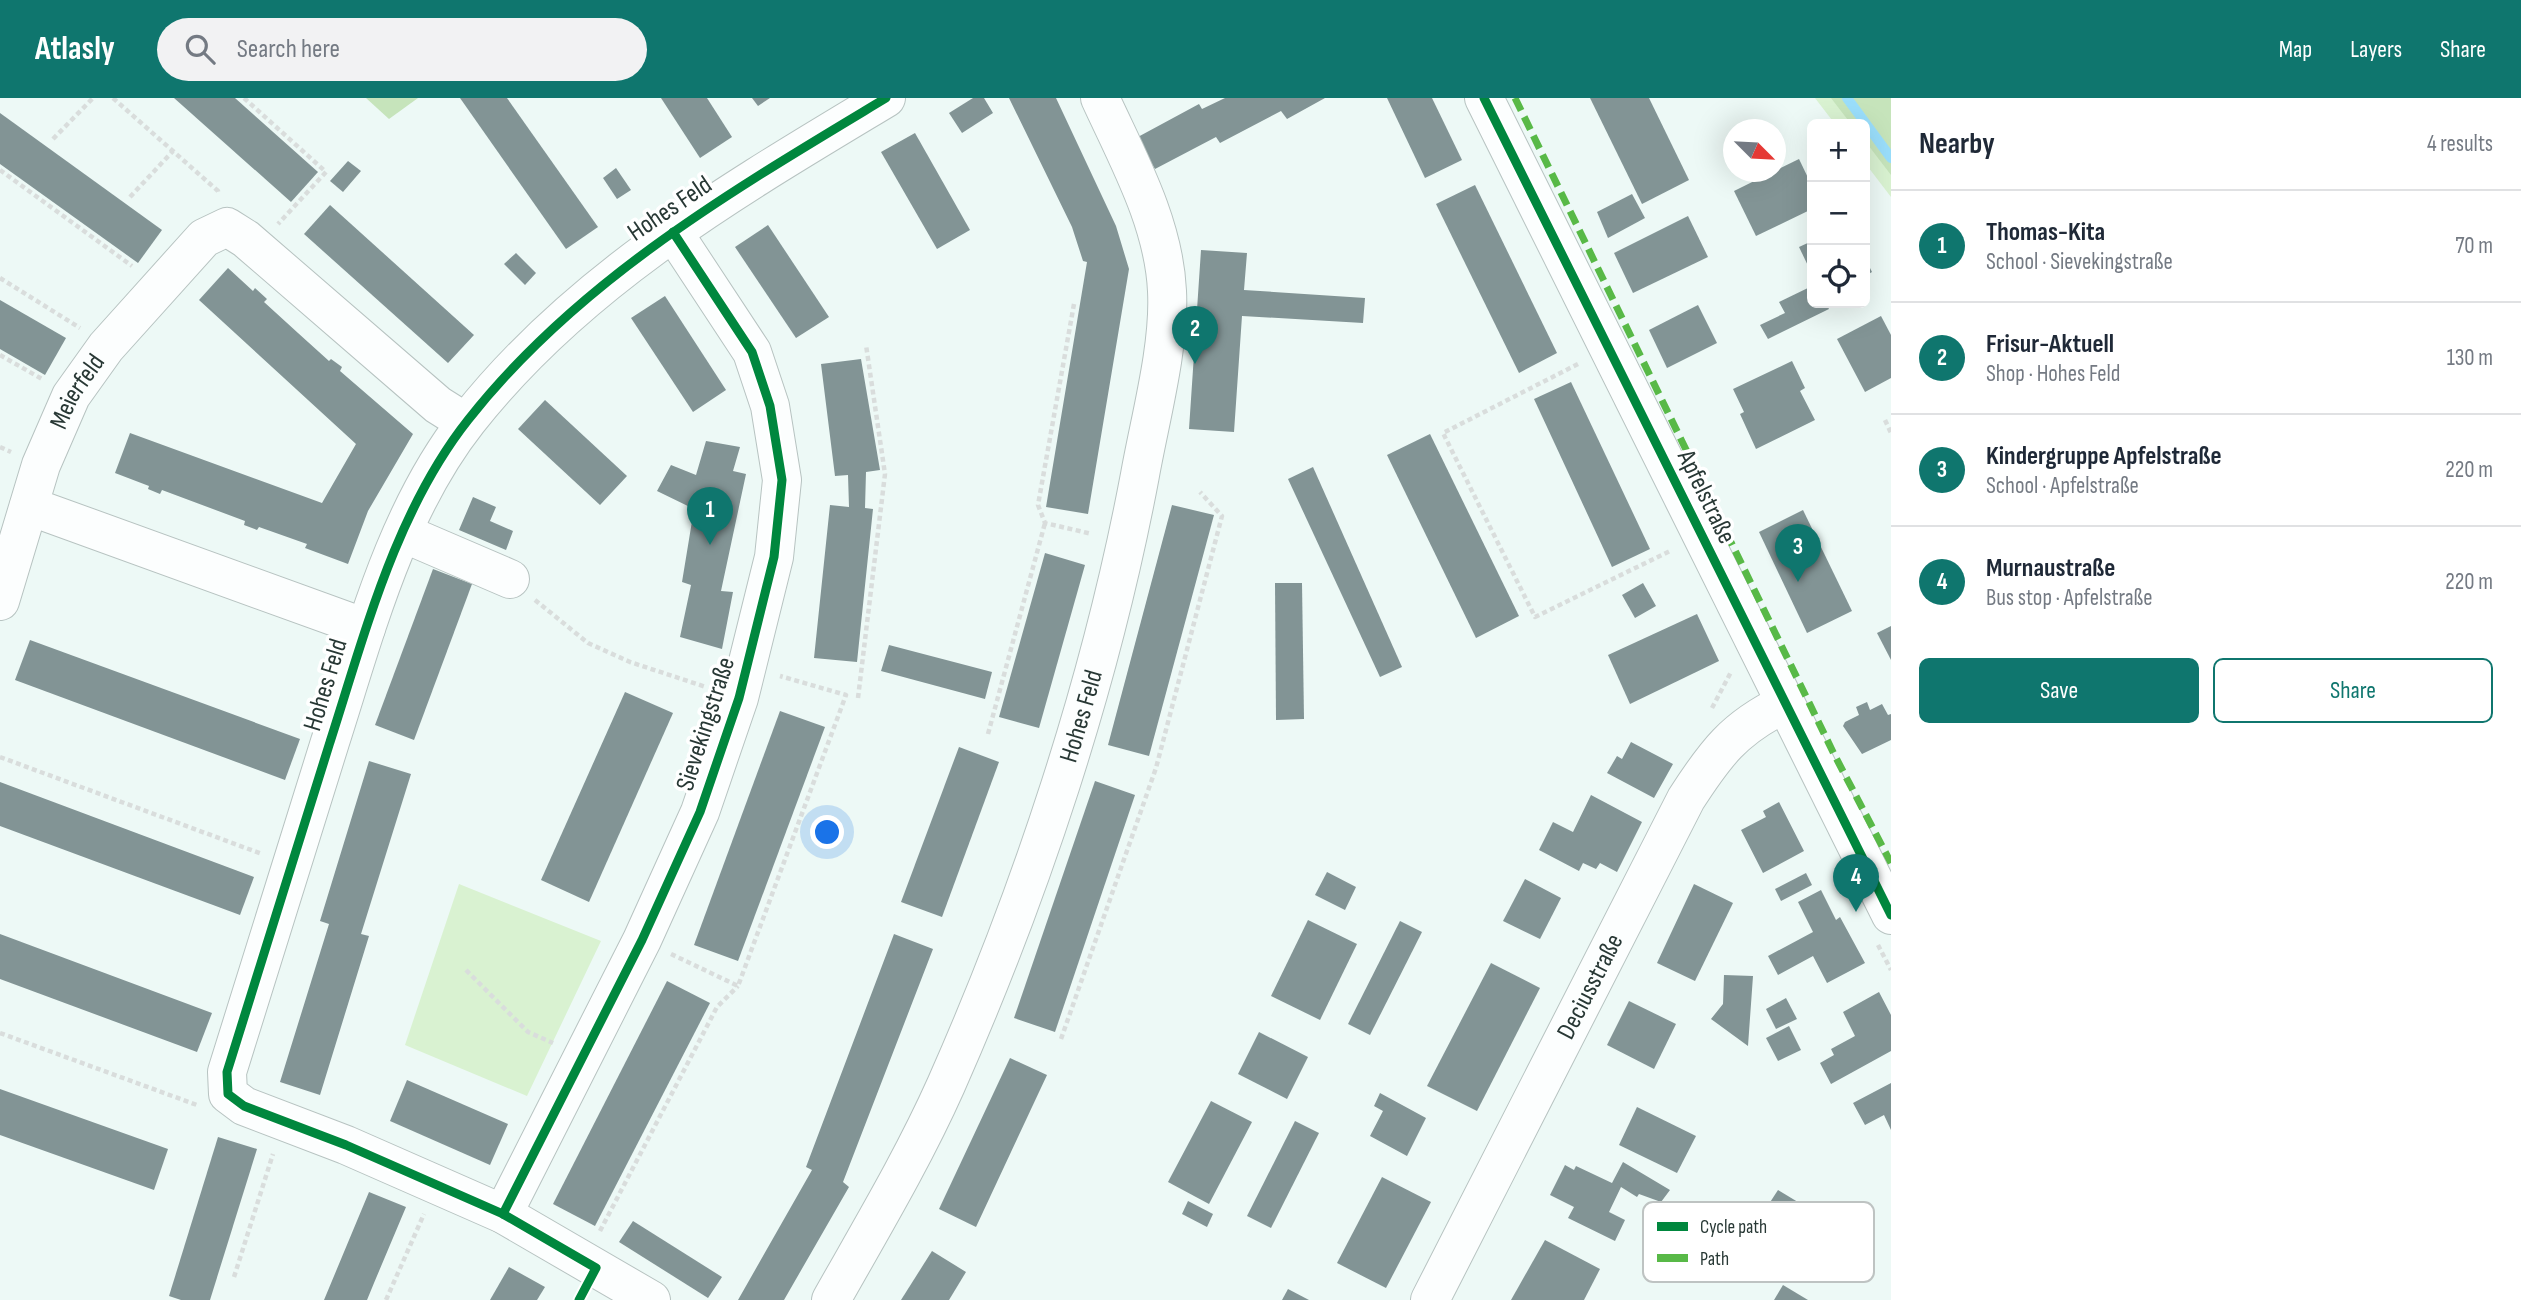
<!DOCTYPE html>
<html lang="en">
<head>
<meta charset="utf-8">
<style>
  :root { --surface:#fff; --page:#f2f2f3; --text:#1f2937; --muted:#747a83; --line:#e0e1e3; --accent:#0f766e }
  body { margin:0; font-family:"Sofia Sans Condensed",sans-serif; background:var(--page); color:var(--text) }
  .controls { position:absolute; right:21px; top:21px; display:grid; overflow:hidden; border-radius:10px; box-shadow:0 7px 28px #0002 }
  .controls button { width:63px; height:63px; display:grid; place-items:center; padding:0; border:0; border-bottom:2px solid var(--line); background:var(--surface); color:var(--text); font:35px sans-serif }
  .compass { position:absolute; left:1723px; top:21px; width:63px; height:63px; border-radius:50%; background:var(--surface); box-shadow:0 7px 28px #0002; rotate:114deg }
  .you { position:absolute; left:828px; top:735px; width:24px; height:24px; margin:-18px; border:5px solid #fff; border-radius:50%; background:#1a73e8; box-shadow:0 0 0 10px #1a73e833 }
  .badge { display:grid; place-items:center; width:46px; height:46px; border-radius:50%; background:var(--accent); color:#fff; font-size:23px; font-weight:700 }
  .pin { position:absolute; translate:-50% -58px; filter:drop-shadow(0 2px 4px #0008) }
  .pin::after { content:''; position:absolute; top:37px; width:24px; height:21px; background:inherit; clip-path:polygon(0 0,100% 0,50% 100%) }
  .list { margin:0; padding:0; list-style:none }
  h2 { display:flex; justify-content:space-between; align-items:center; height:91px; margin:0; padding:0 28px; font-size:30px }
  h2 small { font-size:23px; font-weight:400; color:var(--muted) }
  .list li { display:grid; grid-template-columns:46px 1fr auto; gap:21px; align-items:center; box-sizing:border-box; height:112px; padding:0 28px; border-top:2px solid var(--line) }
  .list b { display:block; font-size:26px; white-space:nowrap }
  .list p { margin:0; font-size:23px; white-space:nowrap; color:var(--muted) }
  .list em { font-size:23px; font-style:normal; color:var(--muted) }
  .actions { display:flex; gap:14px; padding:21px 28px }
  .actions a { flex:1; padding:16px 0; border:2px solid var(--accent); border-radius:10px; text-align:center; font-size:24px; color:var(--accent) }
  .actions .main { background:var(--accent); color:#fff }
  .icon { flex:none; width:38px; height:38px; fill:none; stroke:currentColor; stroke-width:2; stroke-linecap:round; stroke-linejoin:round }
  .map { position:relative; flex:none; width:1891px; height:1202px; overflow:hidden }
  header { display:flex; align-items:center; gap:42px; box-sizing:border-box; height:98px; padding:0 35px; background:var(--accent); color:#fff }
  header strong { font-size:33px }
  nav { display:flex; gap:38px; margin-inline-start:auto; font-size:24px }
  .search { width:490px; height:63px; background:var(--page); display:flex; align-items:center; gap:18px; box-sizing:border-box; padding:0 24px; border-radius:38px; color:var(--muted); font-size:26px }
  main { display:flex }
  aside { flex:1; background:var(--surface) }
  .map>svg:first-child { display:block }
  .green { fill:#d9f2d1 }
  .forest { fill:#c6e4bb }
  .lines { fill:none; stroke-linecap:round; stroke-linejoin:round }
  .stream { stroke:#9adefb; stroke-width:10 }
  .building { fill:#829495 }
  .minor-casing { stroke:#b7c3c1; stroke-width:40 }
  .path { stroke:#d9dddc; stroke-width:4.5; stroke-dasharray:5 3.5; stroke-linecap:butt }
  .minor { stroke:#fcfefe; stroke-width:38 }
  .quiet { stroke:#58b947; stroke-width:7; stroke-dasharray:14 7; stroke-linecap:butt }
  .cycleway-casing { stroke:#fff; stroke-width:13 }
  .cycleway { stroke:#00873e; stroke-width:9 }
  .labels { text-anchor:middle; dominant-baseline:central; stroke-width:7; stroke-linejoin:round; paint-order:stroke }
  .street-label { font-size:26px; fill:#283835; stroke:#fff }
  .key { fill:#fff; stroke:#bec3c2; stroke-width:2 }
  .key-label { font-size:19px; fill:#283835 }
</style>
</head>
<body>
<header>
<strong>Atlasly</strong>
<div class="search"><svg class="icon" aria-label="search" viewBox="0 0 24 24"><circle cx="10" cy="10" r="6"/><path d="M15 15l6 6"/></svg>Search here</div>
<nav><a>Map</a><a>Layers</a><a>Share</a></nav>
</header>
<main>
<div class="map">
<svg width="1891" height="1202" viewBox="0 0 1891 1202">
  <rect width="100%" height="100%" fill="#edf9f6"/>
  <g class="green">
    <polygon points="1815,0 1891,0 1891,99 1865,65 1865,26 1835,26"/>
    <polygon points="459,786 601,843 527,998 405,947"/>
  </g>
  <g class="forest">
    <polygon points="366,0 418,0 389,21"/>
    <polygon points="1831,0 1891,0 1891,77 1865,43 1865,26 1851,26"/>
  </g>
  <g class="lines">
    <polyline class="stream" points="1847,0 1891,60"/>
  </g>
  <g class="building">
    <polygon points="174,0 235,0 318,74 291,104"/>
    <polygon points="460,0 507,0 598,129 566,151"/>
    <polygon points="661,0 707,0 732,39 700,60"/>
    <polygon points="752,0 770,0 758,8"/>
    <polygon points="973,0 984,0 993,15 962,35 949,15"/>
    <polygon points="1009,0 1056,0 1116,128 1129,171 1088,416 1046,409 1087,164 1083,163 1072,129"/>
    <polygon points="1225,0 1325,0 1287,21 1281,13 1220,45 1216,39 1155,71 1136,40 1199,6 1202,11"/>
    <polygon points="1387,0 1432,0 1462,62 1425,80"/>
    <polygon points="1590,0 1649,0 1689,82 1642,106"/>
    <polygon points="0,15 162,132 138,165 0,66"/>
    <polygon points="915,35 970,132 937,151 881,54"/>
    <polygon points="1799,61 1812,88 1812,111 1756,138 1734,93"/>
    <polygon points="348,63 361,73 343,94 330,83"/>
    <polygon points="616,70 631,92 617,101 603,80"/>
    <polygon points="1475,87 1557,255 1519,275 1436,106"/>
    <polygon points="1632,96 1645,120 1608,140 1597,114"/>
    <polygon points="330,107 474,237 448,265 304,136"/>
    <polygon points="1688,118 1708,159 1633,195 1614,155"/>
    <polygon points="768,127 829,219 796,240 735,149"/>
    <polygon points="1812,143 1812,176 1799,149"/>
    <polygon points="1201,152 1247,155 1244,192 1365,200 1363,225 1242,218 1234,334 1189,331"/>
    <polygon points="516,155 536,175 525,187 504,166"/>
    <polygon points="1865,160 1872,174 1865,178"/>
    <polygon points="228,170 253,193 255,190 267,201 264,204 298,235 329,263 331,261 342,269 340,273 413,336 368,413 348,466 305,450 307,446 259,429 257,432 244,427 245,423 162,392 160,396 148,391 149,388 115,375 130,335 322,405 356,346 199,202"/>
    <polygon points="1812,188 1812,205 1826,205 1829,211 1768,241 1760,227 1785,215 1779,204"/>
    <polygon points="665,198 726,292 693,314 631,220"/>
    <polygon points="0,202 66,240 45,277 0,251"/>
    <polygon points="1698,207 1717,245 1667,270 1649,232"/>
    <polygon points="1881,218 1891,237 1891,280 1865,294 1837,241"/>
    <polygon points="861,261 880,372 866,374 865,410 873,411 857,564 814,560 830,407 849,409 848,377 835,378 821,266"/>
    <polygon points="1792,263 1805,290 1800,293 1815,322 1756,351 1740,316 1744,314 1733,291"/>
    <polygon points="1571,284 1650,451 1612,469 1534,301"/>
    <polygon points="545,302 627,378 600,407 518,331"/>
    <polygon points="1430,336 1519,518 1476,540 1387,357"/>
    <polygon points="706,343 740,349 733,373 746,376 721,493 733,494 722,551 680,539 691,487 682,484 694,411 657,393 671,367 696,377"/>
    <polygon points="1313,369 1402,569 1380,579 1288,381"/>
    <polygon points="473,399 496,409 490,423 513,433 506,452 459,432"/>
    <polygon points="1172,407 1214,417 1149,658 1108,647"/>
    <polygon points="1803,412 1852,513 1807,535 1759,434"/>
    <polygon points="1045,455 1085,467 1039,630 999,619"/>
    <polygon points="433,471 472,486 414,642 375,627"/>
    <polygon points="1275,485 1302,485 1304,621 1276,622"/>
    <polygon points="1643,485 1656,508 1635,520 1622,497"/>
    <polygon points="1697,516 1719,563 1630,606 1608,557"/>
    <polygon points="1891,528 1891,562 1877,535"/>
    <polygon points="30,542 300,641 285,682 15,582"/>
    <polygon points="889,547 992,574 985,601 881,573"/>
    <polygon points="625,594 673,615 589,804 541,782"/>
    <polygon points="1867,604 1870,612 1882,606 1888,617 1891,616 1891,642 1862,656 1843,628 1845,624 1859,617 1856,609"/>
    <polygon points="780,613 825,629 738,863 694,847"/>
    <polygon points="1631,644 1673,666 1654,700 1607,675 1617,658 1622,661"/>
    <polygon points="959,649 999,664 942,819 901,804"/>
    <polygon points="369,663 411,676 361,836 369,838 320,997 280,984 329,826 320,823"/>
    <polygon points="1095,683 1135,697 1055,934 1014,920"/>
    <polygon points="0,684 254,779 240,817 0,728"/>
    <polygon points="1591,697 1642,724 1617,774 1600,765 1596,771 1583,765 1579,773 1539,752 1553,724 1573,734"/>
    <polygon points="1779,704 1804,753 1763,775 1741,732 1766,719 1763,713"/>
    <polygon points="1327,774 1356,789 1345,812 1315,797"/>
    <polygon points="1806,775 1812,787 1781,803 1775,791"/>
    <polygon points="1525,781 1561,800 1540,841 1503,823"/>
    <polygon points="1694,786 1733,805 1695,883 1657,865"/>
    <polygon points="1821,792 1836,822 1840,819 1865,865 1827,885 1813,858 1778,877 1768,858 1813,834 1798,804"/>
    <polygon points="1308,822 1357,846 1320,922 1271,898"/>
    <polygon points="1400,823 1422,834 1370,937 1348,926"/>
    <polygon points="0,836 212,915 197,954 0,881"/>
    <polygon points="894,836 933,851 843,1084 849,1089 784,1202 738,1202 812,1072 806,1069"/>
    <polygon points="1491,865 1540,890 1477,1013 1427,988"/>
    <polygon points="1724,877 1753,878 1748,948 1711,921 1723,906"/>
    <polygon points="667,883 710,905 595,1128 553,1106"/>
    <polygon points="1879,894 1891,917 1891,953 1831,986 1820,965 1834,957 1831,951 1855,938 1843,914"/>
    <polygon points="1786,900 1797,921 1776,931 1766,911"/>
    <polygon points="1629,903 1676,926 1654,971 1607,947"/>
    <polygon points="1789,928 1801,952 1778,963 1766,940"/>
    <polygon points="1259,934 1308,959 1287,1001 1238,976"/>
    <polygon points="1010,960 1047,977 976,1129 939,1111"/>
    <polygon points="407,982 508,1026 490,1067 390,1023"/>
    <polygon points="1891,985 1891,1032 1884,1017 1865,1027 1853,1005"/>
    <polygon points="0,991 168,1051 154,1092 0,1037"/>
    <polygon points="1380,995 1426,1020 1407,1058 1370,1038 1383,1013 1374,1008"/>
    <polygon points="1211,1003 1252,1024 1209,1106 1168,1084"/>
    <polygon points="1637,1009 1696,1038 1677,1075 1619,1047"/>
    <polygon points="1295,1023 1319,1035 1271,1130 1247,1118"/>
    <polygon points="218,1039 257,1051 210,1202 181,1202 169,1198"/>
    <polygon points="1623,1064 1670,1092 1661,1104 1639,1096 1637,1099 1621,1089 1609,1114 1625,1122 1615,1143 1568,1120 1574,1109 1550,1097 1565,1067 1574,1072 1576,1068 1612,1085"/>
    <polygon points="1382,1079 1431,1104 1386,1190 1337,1165"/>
    <polygon points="1778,1092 1869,1147 1855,1171 1763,1115"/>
    <polygon points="369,1094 406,1109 374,1185 367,1202 324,1202"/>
    <polygon points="1188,1103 1213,1116 1207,1129 1182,1116"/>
    <polygon points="633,1123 722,1179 708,1200 619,1144"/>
    <polygon points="1545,1142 1600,1171 1584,1202 1511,1202"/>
    <polygon points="932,1153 966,1174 949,1202 901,1202"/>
    <polygon points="509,1169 545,1189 537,1202 490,1202"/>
    <polygon points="1783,1187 1808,1202 1774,1202"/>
    <polygon points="1288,1191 1309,1202 1282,1202"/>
  </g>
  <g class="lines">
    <defs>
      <g id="minor">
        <polyline points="1484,0 1891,817"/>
        <polyline points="29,408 366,530"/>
        <polyline points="403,435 510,481"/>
        <path id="s1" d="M0,503L41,367L71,298L106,249L204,140L227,129L246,141L438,307L465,324"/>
        <polyline points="503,1116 642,842 700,714 739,600 774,459 782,382 770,308 752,254 673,134"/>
        <path d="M651,1202L503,1116L346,1047L244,1008L228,996L227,974C262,864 296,754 330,644C365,535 396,413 468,322C579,181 735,91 886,0"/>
        <path id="s2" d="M831,1202C871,1131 913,1061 946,987C1031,795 1101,584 1140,377C1150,321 1170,249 1167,193C1164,125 1128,61 1100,0"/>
        <path id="s3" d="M1430,1202L1686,701C1715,656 1734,630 1784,606"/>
      </g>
    </defs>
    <use href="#minor" class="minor-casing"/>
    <g class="path">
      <polyline points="113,0 218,93 219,97"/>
      <polyline points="244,0 326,74 278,126"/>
      <polyline points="53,41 93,0"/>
      <polyline points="0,72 132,168"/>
      <polyline points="130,99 173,53"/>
      <polyline points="0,180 80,230"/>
      <polyline points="1074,206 1038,407 1045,425 1092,436"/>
      <polyline points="0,257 42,281"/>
      <polyline points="1578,266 1443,335 1535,519 1672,452"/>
      <polyline points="1885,322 1891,335"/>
      <polyline points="0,349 11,354"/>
      <polyline points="535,502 588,545 630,564 706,589"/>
      <polyline points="858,600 885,376 866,247"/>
      <polyline points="1712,610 1731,574"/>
      <polyline points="988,636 1045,425"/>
      <polyline points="0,659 262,756"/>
      <polyline points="1878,847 1891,872"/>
      <polyline points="671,856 738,888 846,597 780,578"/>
      <polyline points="466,872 528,934 553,945"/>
      <polyline points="0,935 197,1007"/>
      <polyline points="1061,941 1156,670 1222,418 1200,394"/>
      <polyline points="600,1133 717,909 738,888"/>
      <polyline points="234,1179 273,1056"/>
      <polyline points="386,1202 424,1116"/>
    </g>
    <use href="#minor" class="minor"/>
    <polyline class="quiet" points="1515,0 1834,656 1891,765"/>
    <defs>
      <g id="cycleway">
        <polyline points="1484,0 1891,817"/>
        <polyline points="503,1116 642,842 700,714 739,600 774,459 782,382 770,308 752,254 673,134"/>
        <path d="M579,1202L596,1170L503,1116L346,1047L244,1008L228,996L227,974C262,864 296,754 330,644C365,535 396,413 468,322C579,181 735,91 886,0"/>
      </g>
    </defs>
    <use href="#cycleway" class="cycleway-casing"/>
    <use href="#cycleway" class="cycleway"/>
  </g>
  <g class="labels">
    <g class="street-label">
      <text transform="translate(670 111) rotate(-34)">Hohes Feld</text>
      <text stroke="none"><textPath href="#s1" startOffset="224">Meierfeld</textPath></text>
      <text transform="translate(1706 399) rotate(64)">Apfelstraße</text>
      <text transform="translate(326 587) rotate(-73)">Hohes Feld</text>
      <text stroke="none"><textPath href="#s2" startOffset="637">Hohes Feld</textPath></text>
      <text transform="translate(706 626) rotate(-72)">Sievekingstraße</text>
      <text stroke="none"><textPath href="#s3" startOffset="352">Deciusstraße</textPath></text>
    </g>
  </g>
  <rect x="1643" y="1104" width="231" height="80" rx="10" class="key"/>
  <rect x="1657" y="1124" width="31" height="9" fill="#00873e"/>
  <rect x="1657" y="1156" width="31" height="8" fill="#58b947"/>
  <g class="key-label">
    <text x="1700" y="1135">Cycle path</text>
    <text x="1700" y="1167">Path</text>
  </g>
</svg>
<div class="controls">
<button>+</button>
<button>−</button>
<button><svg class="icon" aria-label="locate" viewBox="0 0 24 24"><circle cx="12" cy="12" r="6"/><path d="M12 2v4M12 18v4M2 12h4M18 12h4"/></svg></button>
</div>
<svg class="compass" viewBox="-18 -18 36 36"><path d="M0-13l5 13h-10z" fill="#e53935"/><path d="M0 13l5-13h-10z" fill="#747a83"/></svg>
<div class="you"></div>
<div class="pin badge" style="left:710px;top:447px">1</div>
<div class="pin badge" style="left:1195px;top:266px">2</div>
<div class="pin badge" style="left:1798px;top:484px">3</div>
<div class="pin badge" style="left:1856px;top:814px">4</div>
</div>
<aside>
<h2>Nearby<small>4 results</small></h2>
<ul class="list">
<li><span class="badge">1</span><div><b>Thomas-Kita</b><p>School · Sievekingstraße</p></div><em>70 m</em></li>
<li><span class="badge">2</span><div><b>Frisur-Aktuell</b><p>Shop · Hohes Feld</p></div><em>130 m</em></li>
<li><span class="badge">3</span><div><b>Kindergruppe Apfelstraße</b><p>School · Apfelstraße</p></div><em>220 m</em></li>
<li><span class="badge">4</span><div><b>Murnaustraße</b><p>Bus stop · Apfelstraße</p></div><em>220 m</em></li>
</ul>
<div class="actions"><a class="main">Save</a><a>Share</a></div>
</aside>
</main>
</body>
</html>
